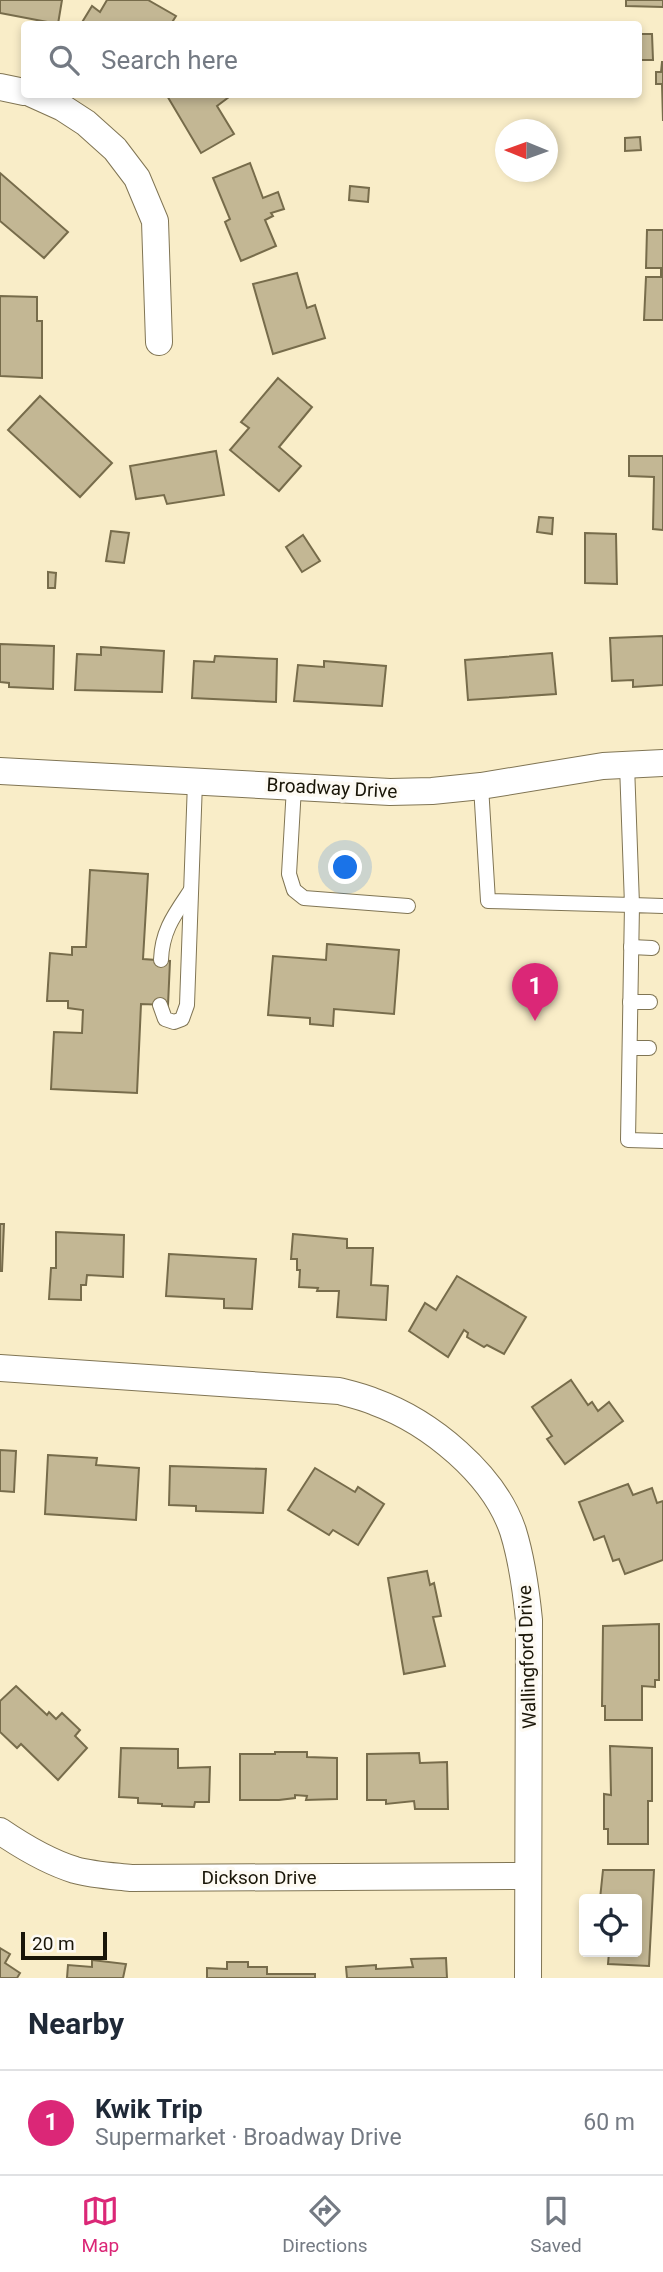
<!DOCTYPE html>
<html lang="en">
<head>
<meta charset="utf-8">
<style>
  :root { --surface:#fff; --page:#f6f6f7; --text:#1f2937; --muted:#747a83; --line:#e0e1e3; --accent:#db2777 }
  body { margin:0; font-family:Roboto,sans-serif; background:var(--page); color:var(--text) }
  .controls { position:absolute; right:21px; bottom:21px; display:grid; overflow:hidden; border-radius:7px; box-shadow:0 4px 10px #0003 }
  .controls button { width:63px; height:63px; display:grid; place-items:center; padding:0; border:0; border-bottom:2px solid var(--line); background:var(--surface); color:var(--text); font:35px sans-serif }
  .compass { position:absolute; left:495px; top:119px; width:63px; height:63px; border-radius:50%; background:var(--surface); box-shadow:0 4px 10px #0003; rotate:271deg }
  .scale { position:absolute; left:21px; bottom:18px; width:86px; box-sizing:border-box; padding-left:7px; border:4px solid #1a1608; border-top:0; font-size:19px; line-height:24px; white-space:nowrap; color:#1a1608; -webkit-text-stroke:5px #fdfaf3; paint-order:stroke }
  .you { position:absolute; left:346px; top:868px; width:24px; height:24px; margin:-18px; border:5px solid #fff; border-radius:50%; background:#1a73e8; box-shadow:0 0 0 10px #1a73e833 }
  .badge { display:grid; place-items:center; width:46px; height:46px; border-radius:50%; background:var(--accent); color:#fff; font-size:23px; font-weight:700 }
  .pin { position:absolute; translate:-50% -58px; filter:drop-shadow(0 2px 4px #0008) }
  .pin::after { content:''; position:absolute; top:37px; width:24px; height:21px; background:inherit; clip-path:polygon(0 0,100% 0,50% 100%) }
  .list { margin:0; padding:0; list-style:none }
  h2 { display:flex; justify-content:space-between; align-items:center; height:91px; margin:0; padding:0 28px; font-size:30px }
  h2 small { font-size:23px; font-weight:400; color:var(--muted) }
  .list li { display:grid; grid-template-columns:46px 1fr auto; gap:21px; align-items:center; box-sizing:border-box; height:105px; padding:0 28px; border-top:2px solid var(--line) }
  .list b { display:block; font-size:26px; white-space:nowrap }
  .list p { margin:0; font-size:23px; white-space:nowrap; color:var(--muted) }
  .list em { font-size:23px; font-style:normal; color:var(--muted) }
  .icon { flex:none; width:38px; height:38px; fill:none; stroke:currentColor; stroke-width:2; stroke-linecap:round; stroke-linejoin:round }
  .map { position:relative; flex:none; width:663px; height:1978px; overflow:hidden }
  .search { position:absolute; background:var(--surface); box-shadow:0 4px 10px #0003; left:21px; right:21px; top:21px; height:77px; display:flex; align-items:center; gap:18px; box-sizing:border-box; padding:0 24px; border-radius:7px; color:var(--muted); font-size:26px }
  .sheet { height:196px; background:var(--surface) }
  nav { display:flex; justify-content:space-around; align-items:center; box-sizing:border-box; height:98px; border-top:2px solid var(--line); background:var(--surface); font-size:19px; color:var(--muted) }
  nav a { display:grid; justify-items:center; gap:4px }
  nav .on { color:var(--accent) }
  .map>svg:first-child { display:block }
  .building { fill:#c3b794; stroke:#776c4b; stroke-width:2 }
  .lines { fill:none; stroke-linecap:round; stroke-linejoin:round }
  .lane-casing { stroke:#807554; stroke-width:16 }
  .street-casing { stroke:#807554; stroke-width:28 }
  .lane { stroke:#fff; stroke-width:14 }
  .street { stroke:#fff; stroke-width:26 }
  .labels { text-anchor:middle; dominant-baseline:central; stroke-width:7; stroke-linejoin:round; paint-order:stroke }
  .street-label { font-size:19px; fill:#1a1608; stroke:#fdfaf3 }
</style>
</head>
<body>
<div class="map">
<svg width="663" height="1978" viewBox="0 0 663 1978">
  <rect width="100%" height="100%" fill="#f9edc8"/>
  <g class="building">
    <polygon points="0,0 62,0 58,24 0,13"/>
    <polygon points="107,0 148,0 176,16 171,24 81,24 92,6 100,12"/>
    <polygon points="626,0 663,0 663,7 626,6"/>
    <polygon points="638,34 652,34 653,60 638,60"/>
    <polygon points="662,62 663,62 663,121 662,84 656,84 656,72 661,72"/>
    <polygon points="166,94 233,94 217,106 234,134 201,153"/>
    <polygon points="640,137 641,150 625,151 625,138"/>
    <polygon points="250,163 263,198 278,192 284,209 271,213 273,216 265,220 276,246 241,261 225,222 230,219 213,178"/>
    <polygon points="0,173 68,232 44,258 0,221"/>
    <polygon points="350,186 369,188 368,202 349,200"/>
    <polygon points="647,230 663,230 663,320 644,320 646,277 661,277 661,268 646,268"/>
    <polygon points="297,273 307,308 315,305 325,338 273,354 253,284"/>
    <polygon points="0,296 37,297 37,321 42,321 42,378 0,376"/>
    <polygon points="278,378 312,407 279,447 301,466 279,491 230,450 249,428 241,422"/>
    <polygon points="40,396 112,463 80,497 8,430"/>
    <polygon points="216,451 224,495 167,504 164,495 136,499 130,466"/>
    <polygon points="629,456 663,456 663,530 653,529 654,477 629,476"/>
    <polygon points="539,517 553,518 552,534 537,532"/>
    <polygon points="111,531 129,533 124,563 106,561"/>
    <polygon points="585,533 616,534 617,584 585,583"/>
    <polygon points="303,535 320,561 302,572 286,547"/>
    <polygon points="48,572 56,573 55,588 48,588"/>
    <polygon points="663,636 663,685 633,687 633,680 612,681 610,638"/>
    <polygon points="0,644 54,646 53,689 9,687 9,683 0,682"/>
    <polygon points="101,647 164,651 162,692 75,690 77,654 101,655"/>
    <polygon points="552,653 556,694 468,700 465,660"/>
    <polygon points="215,656 277,659 276,702 192,698 194,661 214,662"/>
    <polygon points="324,661 386,666 382,706 294,701 298,665 324,667"/>
    <polygon points="90,870 148,874 143,959 170,961 168,1005 141,1004 137,1093 51,1089 54,1032 82,1033 83,1010 68,1008 68,1001 47,1001 50,953 72,955 72,947 86,947"/>
    <polygon points="327,944 399,950 394,1014 334,1009 333,1026 310,1024 310,1018 268,1015 273,956 326,960"/>
    <polygon points="0,1224 4,1224 2,1271 0,1271"/>
    <polygon points="56,1232 124,1235 123,1277 87,1275 86,1285 81,1285 81,1300 49,1299 51,1268 56,1268"/>
    <polygon points="293,1234 347,1239 347,1248 373,1248 371,1285 388,1286 386,1320 337,1317 339,1291 317,1291 318,1288 299,1287 300,1270 297,1270 297,1259 291,1259"/>
    <polygon points="169,1254 256,1259 252,1309 224,1308 224,1299 166,1296"/>
    <polygon points="457,1276 526,1317 504,1354 487,1345 484,1347 467,1337 468,1333 464,1330 448,1357 409,1331 425,1303 436,1310"/>
    <polygon points="571,1380 588,1405 592,1402 598,1411 609,1402 623,1421 565,1464 547,1439 552,1436 532,1407"/>
    <polygon points="0,1450 16,1451 14,1492 0,1491"/>
    <polygon points="48,1455 97,1458 96,1465 139,1468 136,1520 45,1514"/>
    <polygon points="170,1466 266,1469 263,1513 196,1511 196,1506 169,1505"/>
    <polygon points="315,1468 355,1492 358,1487 384,1504 358,1545 333,1530 329,1535 288,1510"/>
    <polygon points="628,1484 633,1495 652,1488 657,1503 663,1501 663,1560 625,1574 619,1559 613,1561 604,1536 594,1540 579,1502"/>
    <polygon points="427,1571 430,1585 434,1583 441,1616 433,1617 445,1666 404,1674 388,1578"/>
    <polygon points="659,1624 659,1680 655,1680 655,1687 642,1686 642,1720 605,1720 605,1706 602,1706 603,1626"/>
    <polygon points="16,1686 47,1715 49,1712 56,1719 62,1713 80,1730 75,1736 87,1748 58,1780 21,1744 17,1748 0,1732 0,1701"/>
    <polygon points="610,1746 652,1748 652,1801 648,1801 648,1844 608,1844 608,1829 604,1829 604,1794 611,1795"/>
    <polygon points="121,1748 178,1749 178,1768 210,1767 209,1802 195,1802 194,1807 162,1806 162,1804 138,1803 138,1798 119,1797"/>
    <polygon points="275,1752 307,1752 307,1757 337,1758 337,1799 306,1800 307,1796 295,1795 295,1798 279,1800 240,1800 240,1754 275,1754"/>
    <polygon points="419,1753 420,1763 447,1762 448,1809 415,1809 414,1801 386,1804 386,1800 367,1800 367,1754"/>
    <polygon points="603,1870 654,1870 649,1966 608,1964 609,1952 637,1952 637,1899 600,1899"/>
    <polygon points="0,1948 10,1954 5,1963 20,1973 17,1978 0,1978"/>
    <polygon points="446,1958 447,1978 347,1978 346,1967 376,1965 376,1969 413,1967 411,1959"/>
    <polygon points="92,1960 126,1964 123,1978 67,1978 68,1965 92,1967"/>
    <polygon points="227,1962 248,1962 248,1967 267,1967 267,1974 315,1974 315,1978 207,1978 207,1968 227,1969"/>
  </g>
  <g class="lines">
    <defs>
      <g id="lane">
        <polyline points="481,786 488,901 632,905 627,765"/>
        <polyline points="294,787 289,874 294,890 304,898 408,906"/>
        <polyline points="663,906 632,905 628,1140 663,1141"/>
        <polyline points="631,947 652,948"/>
        <path d="M161,960C162,930 175,914 191,890"/>
        <polyline points="630,1002 650,1002"/>
        <polyline points="160,1005 165,1019 174,1022 182,1019 187,1005 195,782"/>
        <polyline points="630,1048 649,1048"/>
      </g>
      <g id="street">
        <polyline points="0,87 24,92"/>
        <polyline points="32,94 63,108 86,123 115,149 137,178 155,221 159,342"/>
        <polyline points="0,771 390,792 432,791 481,786 603,766 663,763"/>
        <path d="M0,1368L339,1391C351,1394 364,1397 375,1402C430,1422 494,1474 513,1531C522,1560 526,1590 529,1620L528,1978"/>
        <path d="M0,1831C22,1846 49,1862 75,1870C93,1875 113,1876 131,1878L528,1876"/>
      </g>
    </defs>
    <use href="#lane" class="lane-casing"/>
    <use href="#street" class="street-casing"/>
    <use href="#lane" class="lane"/>
    <use href="#street" class="street"/>
  </g>
  <g class="labels">
    <g class="street-label">
      <text transform="translate(332 788) rotate(3)">Broadway Drive</text>
      <text transform="translate(527 1657) rotate(-92)">Wallingford Drive</text>
      <text x="259" y="1877">Dickson Drive</text>
    </g>
  </g>
</svg>
<div class="controls">
<button><svg class="icon" aria-label="locate" viewBox="0 0 24 24"><circle cx="12" cy="12" r="6"/><path d="M12 2v4M12 18v4M2 12h4M18 12h4"/></svg></button>
</div>
<svg class="compass" viewBox="-18 -18 36 36"><path d="M0-13l5 13h-10z" fill="#e53935"/><path d="M0 13l5-13h-10z" fill="#747a83"/></svg>
<div class="scale">20 m</div>
<div class="you"></div>
<div class="pin badge" style="left:535px;top:1021px">1</div>
<div class="search"><svg class="icon" aria-label="search" viewBox="0 0 24 24"><circle cx="10" cy="10" r="6"/><path d="M15 15l6 6"/></svg>Search here</div>
</div>
<section class="sheet">
<h2>Nearby<small></small></h2>
<ul class="list">
<li><span class="badge">1</span><div><b>Kwik Trip</b><p>Supermarket · Broadway Drive</p></div><em>60 m</em></li>
</ul>
</section>
<nav>
<a class="on"><svg class="icon" aria-label="map" viewBox="0 0 24 24"><path d="M3 6l6-2 6 2 6-2v14l-6 2-6-2-6 2zM9 4v14M15 6v14"/></svg>Map</a>
<a><svg class="icon" aria-label="directions" viewBox="0 0 24 24"><path d="M12 3l9 9-9 9-9-9zM9 14v-3h6M13 9l2 2-2 2"/></svg>Directions</a>
<a><svg class="icon" aria-label="saved" viewBox="0 0 24 24"><path d="M7 4h10v16l-5-4-5 4z"/></svg>Saved</a>
</nav>
</body>
</html>
